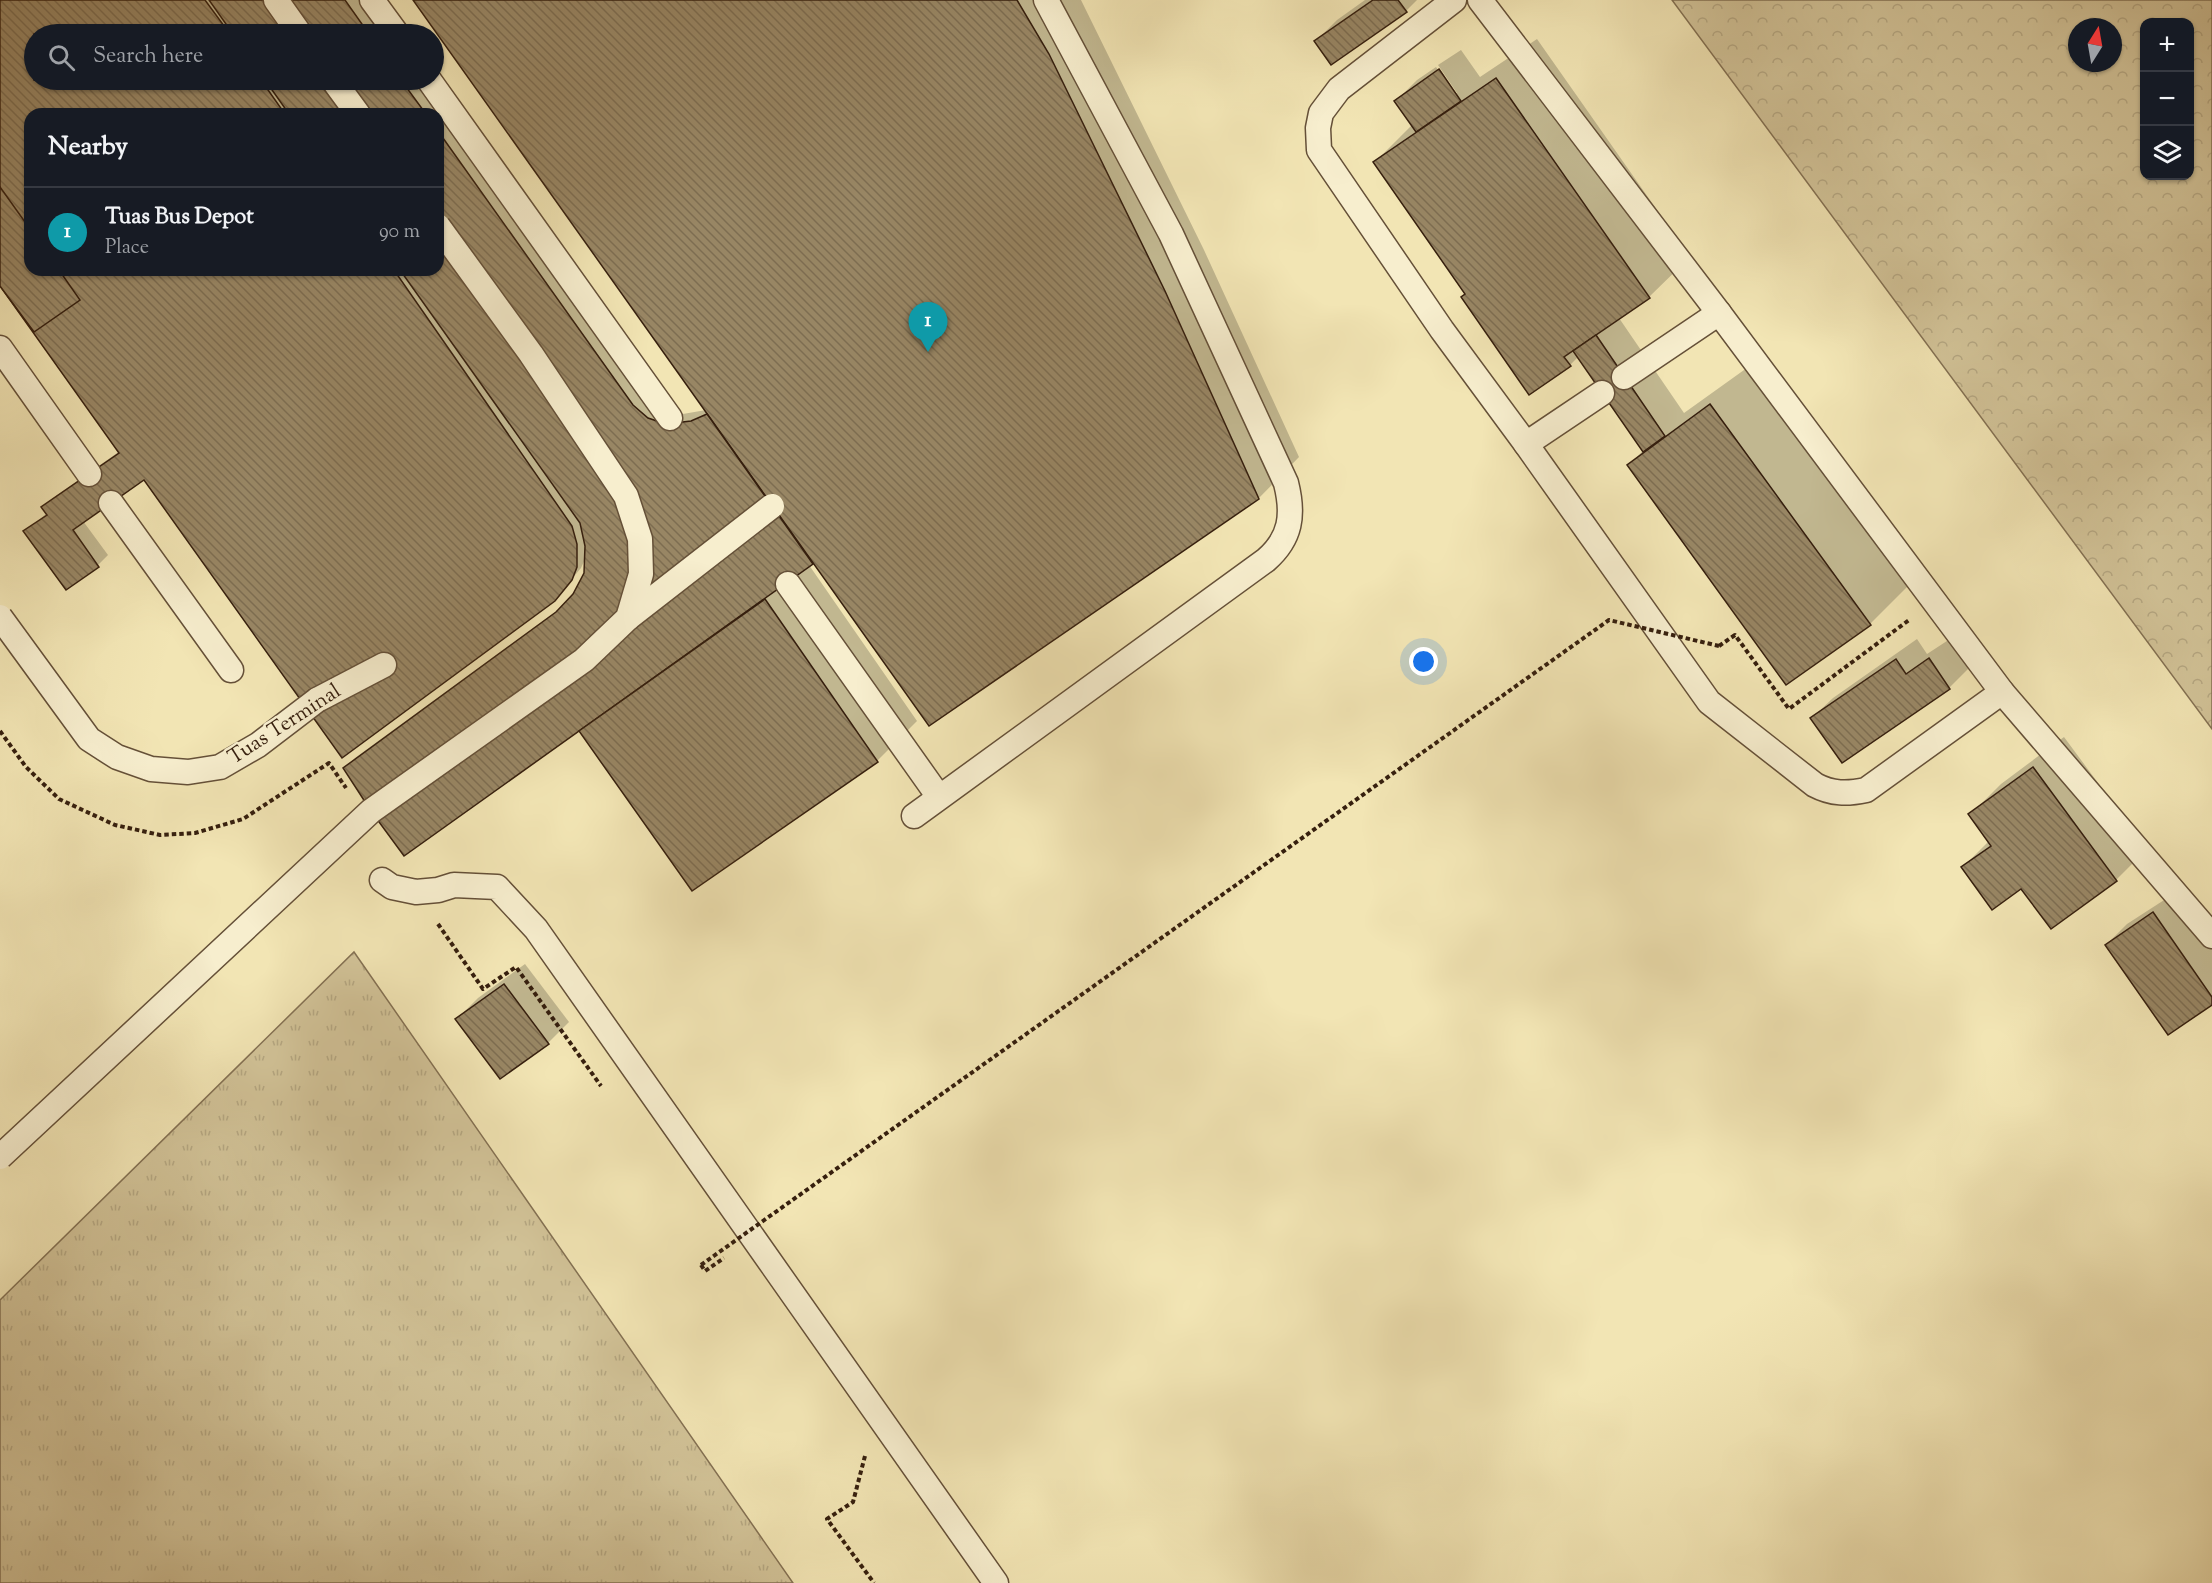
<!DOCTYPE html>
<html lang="en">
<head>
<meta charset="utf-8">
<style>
  :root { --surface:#171b24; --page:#20242c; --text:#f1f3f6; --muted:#9ea1a6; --line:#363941; --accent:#db2777 }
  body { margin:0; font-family:"Sorts Mill Goudy",serif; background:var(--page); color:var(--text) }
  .controls { position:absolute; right:18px; top:18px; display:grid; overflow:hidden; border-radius:12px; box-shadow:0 2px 4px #0004 }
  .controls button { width:54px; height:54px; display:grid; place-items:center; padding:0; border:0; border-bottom:2px solid var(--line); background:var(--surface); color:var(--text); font:30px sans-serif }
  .compass { position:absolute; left:2068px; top:18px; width:54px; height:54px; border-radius:50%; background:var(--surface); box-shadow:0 2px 4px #0004; rotate:11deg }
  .you { position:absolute; left:1424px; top:662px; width:21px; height:21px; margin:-15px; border:4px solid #fff; border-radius:50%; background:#1a73e8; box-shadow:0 0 0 9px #1a73e833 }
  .badge { display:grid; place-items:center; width:39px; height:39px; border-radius:50%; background:var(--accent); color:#fff; font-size:20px; font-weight:700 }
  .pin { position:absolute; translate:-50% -50px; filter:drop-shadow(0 2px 3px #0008) }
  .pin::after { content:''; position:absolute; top:32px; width:21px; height:18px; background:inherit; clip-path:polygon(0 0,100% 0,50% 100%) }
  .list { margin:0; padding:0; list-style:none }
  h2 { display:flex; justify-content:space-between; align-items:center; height:78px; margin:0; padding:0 24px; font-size:26px }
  h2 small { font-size:20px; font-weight:400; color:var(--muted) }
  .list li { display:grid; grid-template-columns:39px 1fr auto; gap:18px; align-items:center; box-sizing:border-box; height:90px; padding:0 24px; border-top:2px solid var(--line) }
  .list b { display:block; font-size:22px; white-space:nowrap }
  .list p { margin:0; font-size:20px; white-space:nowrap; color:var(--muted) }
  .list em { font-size:20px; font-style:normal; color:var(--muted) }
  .icon { flex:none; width:33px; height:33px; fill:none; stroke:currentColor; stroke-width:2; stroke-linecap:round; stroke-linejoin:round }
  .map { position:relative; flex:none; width:2212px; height:1583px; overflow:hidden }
  .search { position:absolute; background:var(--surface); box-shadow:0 2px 4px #0004; left:24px; top:24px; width:420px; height:66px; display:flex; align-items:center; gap:15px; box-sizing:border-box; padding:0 21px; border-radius:33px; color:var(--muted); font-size:22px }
  .panel { position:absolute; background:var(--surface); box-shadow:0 2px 4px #0004; left:24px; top:108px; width:420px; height:168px; border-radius:18px }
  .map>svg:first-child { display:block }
  .grass { fill:url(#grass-tufts); stroke:#847153; stroke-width:1.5 }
  .forest { fill:url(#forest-crowns); stroke:#847153; stroke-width:1.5; fill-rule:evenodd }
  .shadow { fill:#0003; fill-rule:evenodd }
  .building { fill:url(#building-back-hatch); stroke:#361f0e; stroke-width:1.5 }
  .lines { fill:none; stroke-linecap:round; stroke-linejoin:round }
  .service-casing { stroke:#655038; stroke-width:27 }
  .path { stroke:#361f0e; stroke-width:4; stroke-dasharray:4.5 3; stroke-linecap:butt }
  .service { stroke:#f7eece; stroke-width:24 }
  .service-bridge-casing { stroke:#655038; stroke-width:27; stroke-linecap:butt }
  .path-bridge { stroke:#361f0e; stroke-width:4; stroke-dasharray:4.5 3; stroke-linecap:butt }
  .service-bridge { stroke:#f7eece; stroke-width:24 }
  .labels { text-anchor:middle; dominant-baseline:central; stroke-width:5; stroke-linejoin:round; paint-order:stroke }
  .street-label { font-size:21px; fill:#361f0e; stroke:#f7eece }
</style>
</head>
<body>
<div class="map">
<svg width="2212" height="1583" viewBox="0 0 2212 1583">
  <defs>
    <pattern id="grass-tufts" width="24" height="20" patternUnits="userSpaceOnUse" patternTransform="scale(1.5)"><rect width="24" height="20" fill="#d2c398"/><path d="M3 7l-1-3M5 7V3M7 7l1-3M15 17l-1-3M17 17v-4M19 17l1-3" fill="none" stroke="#b5a782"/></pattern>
    <pattern id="forest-crowns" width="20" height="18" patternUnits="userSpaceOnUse" patternTransform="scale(1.5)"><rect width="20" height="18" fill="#d2c398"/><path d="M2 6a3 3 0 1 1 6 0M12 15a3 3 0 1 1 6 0" fill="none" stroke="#b5a782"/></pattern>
    <pattern id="building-back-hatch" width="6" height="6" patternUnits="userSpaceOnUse" patternTransform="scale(1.5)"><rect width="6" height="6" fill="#988664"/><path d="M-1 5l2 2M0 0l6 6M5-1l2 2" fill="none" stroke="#7d6d51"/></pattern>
  </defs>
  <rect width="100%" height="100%" fill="#f2e5b4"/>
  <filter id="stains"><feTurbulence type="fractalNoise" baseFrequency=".00333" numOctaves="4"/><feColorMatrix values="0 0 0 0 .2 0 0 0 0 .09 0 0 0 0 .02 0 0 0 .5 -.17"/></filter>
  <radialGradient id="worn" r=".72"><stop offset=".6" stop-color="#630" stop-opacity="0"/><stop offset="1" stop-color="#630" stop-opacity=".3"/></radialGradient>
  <polygon class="grass" points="354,952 793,1583 0,1583 0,1300"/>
  <path class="forest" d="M1672,0H2212V729ZM2144,22H2190V176H2144ZM2077,27H2113V63H2077Z"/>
  <g class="shadow">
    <path d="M0,0H362L386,34H34V80H418L677,415L706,410L415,0H1081L1204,250L1299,457L1259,498L930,724L814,561L809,565L917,721L877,761L580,729L345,768L355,758L566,604L574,595L586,573V557L581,568L554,600L144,478L83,521L108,555L98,565L66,588L25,532L47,513L43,508L53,498L120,451L0,283ZM30,114H438V270H30Z"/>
    <polygon points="1365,0 1417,0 1406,11 1316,41 1337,20"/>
    <polygon points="1537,39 1690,257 1649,297 1619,318 1684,413 1751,365 1910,584 1870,624 1628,465 1644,450 1579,356 1570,365 1467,294 1375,162 1413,124 1396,101 1417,80 1436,67 1455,95 1457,93 1438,65 1461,50 1480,77"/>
    <polygon points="1917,639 1927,654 1950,639 1970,667 1949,688 1812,718 1833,698"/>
    <polygon points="2064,737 2147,849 2116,880 2022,887 1963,867 1989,841 1970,815 2001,784"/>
    <polygon points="2175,893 2212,946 2212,1003 2106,945 2127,924"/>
    <polygon points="525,964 569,1022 548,1043 457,1019 478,998"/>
  </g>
  <g class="building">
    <polygon points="0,0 205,0 230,34 34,34 34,80 261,80 285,114 30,114 30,270 394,270 572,526 577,544 577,567 572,580 555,601 342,758 144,480 73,530 99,567 66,590 23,531 47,515 41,507 119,453 0,286"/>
    <polygon points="209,0 345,0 369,34 233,34"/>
    <polygon points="413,0 1017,0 1049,54 1165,291 1259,499 929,726"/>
    <polygon points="1373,0 1398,0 1407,12 1331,65 1314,41"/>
    <polygon points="1439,69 1461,101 1416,132 1394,101"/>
    <polygon points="1496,78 1650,298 1564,357 1571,366 1529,395 1461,297 1465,294 1373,162"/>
    <polygon points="265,80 401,80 426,114 289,114"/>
    <polygon points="438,131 633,405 648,418 666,424 691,421 707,414 813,564 404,856 371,811 343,768 556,612 573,594 584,573 585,546 580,523 400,270 438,270"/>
    <polygon points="0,187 30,229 30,270 59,270 80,300 34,332 0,286"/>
    <polygon points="1596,335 1665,436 1643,452 1573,351"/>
    <polygon points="1710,404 1871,625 1786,685 1627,465"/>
    <polygon points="765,599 878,762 692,891 579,731"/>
    <polygon points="1929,658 1950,689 1842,763 1810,718 1896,659 1906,674"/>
    <polygon points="2033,767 2117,881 2051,929 2021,889 1992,910 1961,867 1991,846 1968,814"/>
    <polygon points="2153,912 2212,997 2212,1005 2168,1035 2105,945"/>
    <polygon points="504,984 549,1044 500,1079 455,1019"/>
  </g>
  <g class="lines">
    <defs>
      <g id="service">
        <polyline points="276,0 300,34"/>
        <polyline points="372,0 397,34"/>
        <path d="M1454,0L1339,89L1321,113L1318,128L1319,150L1442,330L1526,444L1709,702L1815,785C1832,794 1847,794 1866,790L2002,692"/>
        <polyline points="1480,0 1719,313 2002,692 2212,936"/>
        <polyline points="333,80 358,114"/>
        <polyline points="429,80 670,418"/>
        <polyline points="0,348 89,474"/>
        <polyline points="1624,377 1719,313"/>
        <polyline points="1526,444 1602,393"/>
        <polyline points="111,503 231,670"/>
        <polyline points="788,584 939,797"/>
        <polyline points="317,700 384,665"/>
        <path d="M914,816L1266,560C1291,538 1294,515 1286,483L1171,234L1046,0"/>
        <polyline points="382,880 392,887 416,892 438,890 454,885 497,887 536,929 996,1583"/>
      </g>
    </defs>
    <use href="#service" class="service-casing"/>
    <g class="path">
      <polyline points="1719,646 1735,635 1789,709 1909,620"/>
      <polyline points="0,731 26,767 59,799 115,825 160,835 195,833 243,819 329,763 346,788"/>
      <polyline points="438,924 483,989 516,967 601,1086"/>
      <polyline points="701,1265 705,1271 724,1258"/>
      <polyline points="865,1456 853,1502 827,1519 874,1583"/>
    </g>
    <use href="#service" class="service"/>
    <defs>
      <g id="service-bridge">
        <polyline points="0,617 89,739 117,757 151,769 188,772 220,767 258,745 317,700"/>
        <polyline points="628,618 772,506"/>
        <polyline points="0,1157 371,811 584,660 628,618 641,574 640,539 626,496 531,354 438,226"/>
      </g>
    </defs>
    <use href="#service-bridge" class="service-bridge-casing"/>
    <polyline class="path-bridge" points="701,1265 1609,620 1719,646"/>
    <use href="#service-bridge" class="service-bridge"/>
  </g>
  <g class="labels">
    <g class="street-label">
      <text transform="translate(285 725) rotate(-33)">Tuas Terminal</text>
    </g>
  </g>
  <rect width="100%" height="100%" filter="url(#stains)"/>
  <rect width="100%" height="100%" fill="url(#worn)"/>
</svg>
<div class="controls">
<button>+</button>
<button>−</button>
<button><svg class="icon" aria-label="layers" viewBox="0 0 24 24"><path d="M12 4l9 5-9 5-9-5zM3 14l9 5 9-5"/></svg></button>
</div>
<svg class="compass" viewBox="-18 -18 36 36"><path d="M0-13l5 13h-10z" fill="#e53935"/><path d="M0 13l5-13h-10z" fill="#9ea1a6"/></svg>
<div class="you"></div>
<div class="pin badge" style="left:928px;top:352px;background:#0f9aa8">1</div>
<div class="search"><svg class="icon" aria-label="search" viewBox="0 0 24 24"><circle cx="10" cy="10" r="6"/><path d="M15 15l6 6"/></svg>Search here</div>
<section class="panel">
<h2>Nearby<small></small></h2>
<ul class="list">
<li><span class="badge" style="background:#0f9aa8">1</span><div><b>Tuas Bus Depot</b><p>Place</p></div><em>90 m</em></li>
</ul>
</section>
</div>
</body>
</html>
